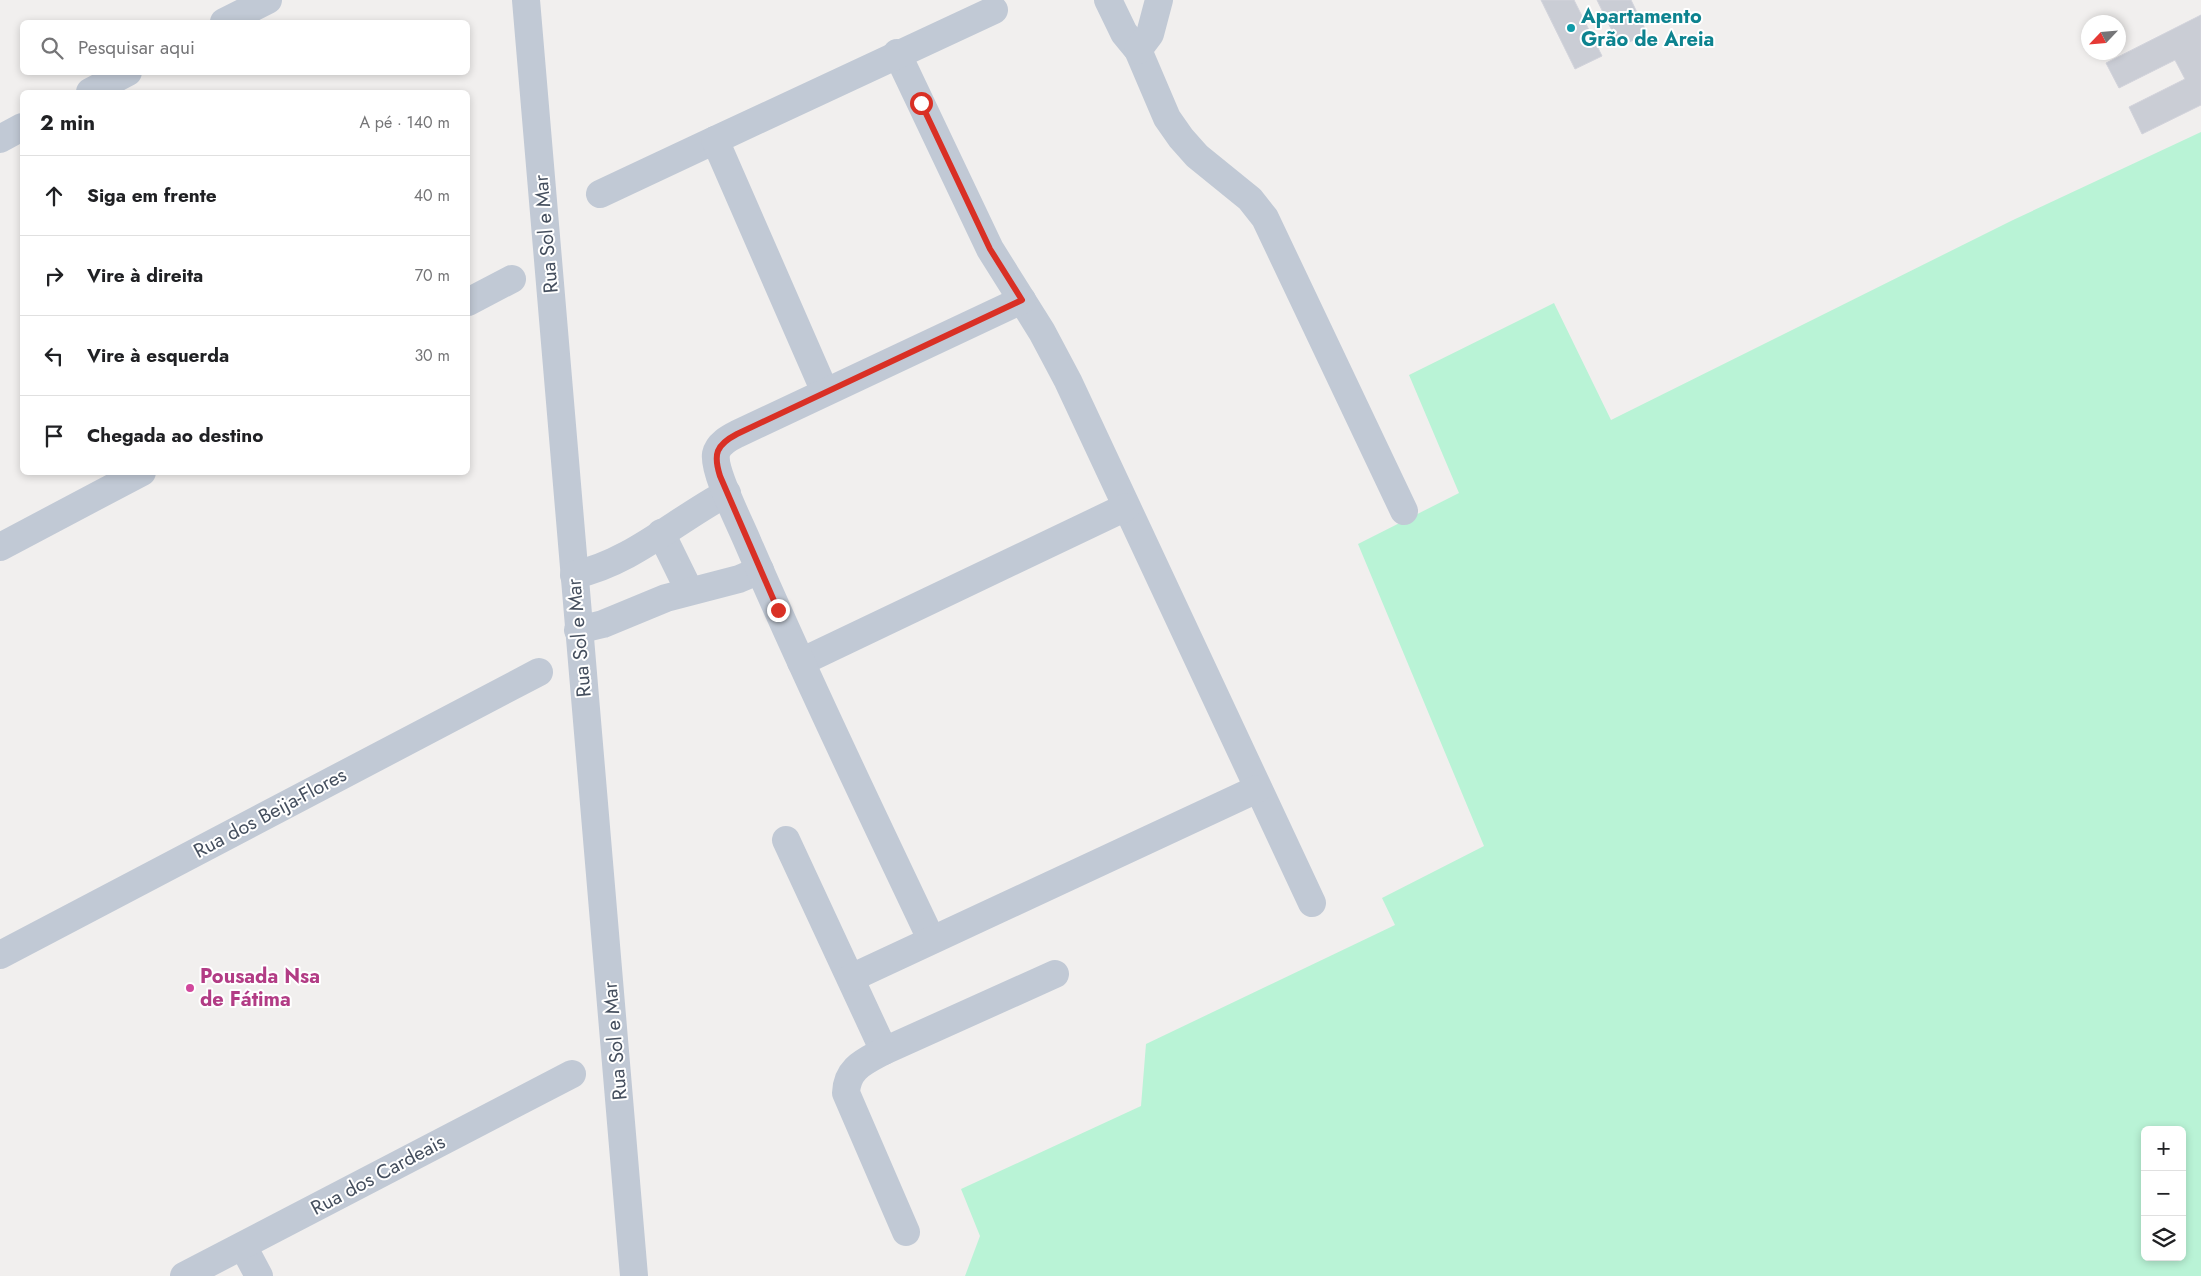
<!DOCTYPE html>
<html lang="pt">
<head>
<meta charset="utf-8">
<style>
  :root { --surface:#fff; --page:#f6f6f6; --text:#202124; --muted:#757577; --line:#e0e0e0 }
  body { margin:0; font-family:Jost,sans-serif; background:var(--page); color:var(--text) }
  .controls { position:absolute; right:15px; bottom:15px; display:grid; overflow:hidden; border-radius:8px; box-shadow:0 2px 8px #0003 }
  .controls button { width:45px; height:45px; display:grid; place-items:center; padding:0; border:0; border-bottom:1px solid var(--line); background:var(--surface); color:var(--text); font:25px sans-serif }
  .compass { position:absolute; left:2081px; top:15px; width:45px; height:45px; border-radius:50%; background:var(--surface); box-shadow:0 2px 8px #0003; rotate:244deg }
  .stop { position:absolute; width:15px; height:15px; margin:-11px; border:4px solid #d93025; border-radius:50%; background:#fff }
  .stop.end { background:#d93025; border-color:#fff; box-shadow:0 1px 5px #0008 }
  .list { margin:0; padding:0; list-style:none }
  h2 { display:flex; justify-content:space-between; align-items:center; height:65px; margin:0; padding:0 20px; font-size:21px }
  h2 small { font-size:16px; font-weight:400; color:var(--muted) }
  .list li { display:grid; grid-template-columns:32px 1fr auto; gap:15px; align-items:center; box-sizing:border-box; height:80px; padding:0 20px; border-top:1px solid var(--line) }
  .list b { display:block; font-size:19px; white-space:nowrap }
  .list em { font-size:16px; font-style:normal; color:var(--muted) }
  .icon { flex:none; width:28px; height:28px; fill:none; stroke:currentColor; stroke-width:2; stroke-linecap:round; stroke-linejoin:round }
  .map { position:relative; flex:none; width:2201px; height:1276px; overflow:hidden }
  .search { position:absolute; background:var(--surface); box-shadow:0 2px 8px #0003; left:20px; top:20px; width:450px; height:55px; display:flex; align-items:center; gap:12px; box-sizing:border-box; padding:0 18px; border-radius:8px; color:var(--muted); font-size:19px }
  .panel { position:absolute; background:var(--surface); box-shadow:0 2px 8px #0003; left:20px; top:90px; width:450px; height:385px; border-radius:8px }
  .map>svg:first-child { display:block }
  .green { fill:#b9f3d6; fill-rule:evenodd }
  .building { fill:#cacdd5; stroke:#d2d3db }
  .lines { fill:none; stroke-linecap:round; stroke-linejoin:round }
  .minor { stroke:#c1c9d5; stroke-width:28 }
  .route { stroke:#d93025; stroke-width:6 }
  .culture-dot { fill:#0f9aa8; stroke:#fff; stroke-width:2 }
  .hotel-dot { fill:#d1479c; stroke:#fff; stroke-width:2 }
  .labels { text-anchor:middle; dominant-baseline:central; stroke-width:4; stroke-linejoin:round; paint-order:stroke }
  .culture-label { font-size:20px; font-weight:bold; fill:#0d838f; stroke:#fff; text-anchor:start }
  .street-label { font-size:20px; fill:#454f5e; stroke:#fff }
  .hotel-label { font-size:20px; font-weight:bold; fill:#b23c85; stroke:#fff; text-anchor:start }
</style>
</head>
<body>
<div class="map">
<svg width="2201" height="1276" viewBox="0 0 2201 1276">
  <rect width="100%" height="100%" fill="#f1efee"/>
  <path class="green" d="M2201,132V1276H965L980,1236L961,1189L1141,1106L1146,1044L1395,925L1382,898L1484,846L1358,544L1459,493L1409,375L1554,303L1611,420L2013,220ZM2145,1130H2182V1257H2145Z"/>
  <g class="building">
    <polygon points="1541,0 1574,0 1602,56 1575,69"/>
    <polygon points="1597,0 1631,0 1647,33 1620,47"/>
    <polygon points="2201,15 2201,105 2142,134 2129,107 2185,79 2175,60 2119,88 2106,63"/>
  </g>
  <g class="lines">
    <g class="minor">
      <polyline points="526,0 634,1276"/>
      <polyline points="1108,0 1124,33 1138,50 1167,118 1181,138 1197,156 1250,199 1265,218 1404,511"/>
      <polyline points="224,22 268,0"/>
      <polyline points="1138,50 1150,34 1159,0"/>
      <polyline points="897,53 990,249 1042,332 1068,381 1312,903"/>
      <polyline points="90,92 128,72"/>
      <polyline points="0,139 22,127"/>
      <polyline points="600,194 715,140"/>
      <polyline points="468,302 512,279"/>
      <polyline points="825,392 715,140 994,10"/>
      <polyline points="661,533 689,590"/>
      <polyline points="0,547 142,472"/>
      <path d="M574,575C631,563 676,520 727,493"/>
      <polyline points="578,630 603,624 666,598 739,579 760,570"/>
      <polyline points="801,662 1126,507"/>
      <polyline points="786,840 884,1051"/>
      <path d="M931,939C869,808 806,677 748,543C741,525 713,472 716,454C718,444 729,438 737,434L1022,300"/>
      <polyline points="0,955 539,672"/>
      <polyline points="851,978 1257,789"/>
      <path d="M906,1232L846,1093C847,1068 864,1062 884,1051L1055,974"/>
      <polyline points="243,1246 259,1276"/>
      <polyline points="184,1276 572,1074"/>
    </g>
  </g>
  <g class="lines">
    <path class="route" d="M778,610L720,476C713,454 716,445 737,434L1022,300L990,249L921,103"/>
  </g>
  <circle class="culture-dot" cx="1571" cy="28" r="5"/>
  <circle class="hotel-dot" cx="190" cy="988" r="5"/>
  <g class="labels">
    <g class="culture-label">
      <text x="1581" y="16">Apartamento<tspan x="1581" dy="23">Grão de Areia</tspan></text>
    </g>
    <g class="street-label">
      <text transform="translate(546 234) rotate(-95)">Rua Sol e Mar</text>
      <text transform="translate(579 638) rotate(-95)">Rua Sol e Mar</text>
      <text transform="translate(270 813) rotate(-28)">Rua dos Beija-Flores</text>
      <text transform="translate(615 1041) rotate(-95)">Rua Sol e Mar</text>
      <text transform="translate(378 1175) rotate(-28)">Rua dos Cardeais</text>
    </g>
    <g class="hotel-label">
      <text x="200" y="976">Pousada Nsa<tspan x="200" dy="23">de Fátima</tspan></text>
    </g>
  </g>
</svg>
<div class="controls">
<button>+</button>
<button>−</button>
<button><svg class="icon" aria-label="layers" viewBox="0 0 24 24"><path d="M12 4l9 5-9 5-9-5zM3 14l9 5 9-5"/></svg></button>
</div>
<svg class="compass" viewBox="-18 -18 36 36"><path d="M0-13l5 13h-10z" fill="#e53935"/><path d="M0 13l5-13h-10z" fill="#757577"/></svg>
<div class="stop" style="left:921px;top:103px"></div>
<div class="stop end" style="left:778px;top:610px"></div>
<div class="search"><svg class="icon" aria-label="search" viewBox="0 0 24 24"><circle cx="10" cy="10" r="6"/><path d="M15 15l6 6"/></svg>Pesquisar aqui</div>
<section class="panel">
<h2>2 min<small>A pé · 140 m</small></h2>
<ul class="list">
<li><svg class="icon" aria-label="ahead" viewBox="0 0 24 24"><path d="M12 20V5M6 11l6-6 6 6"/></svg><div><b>Siga em frente</b></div><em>40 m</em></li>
<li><svg class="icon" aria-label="right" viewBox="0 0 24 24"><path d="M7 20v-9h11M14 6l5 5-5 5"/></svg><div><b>Vire à direita</b></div><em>70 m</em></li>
<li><svg class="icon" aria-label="left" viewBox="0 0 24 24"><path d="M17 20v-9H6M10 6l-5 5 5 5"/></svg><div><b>Vire à esquerda</b></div><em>30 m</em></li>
<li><svg class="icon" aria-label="arrive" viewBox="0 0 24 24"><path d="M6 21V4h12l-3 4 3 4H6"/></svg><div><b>Chegada ao destino</b></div></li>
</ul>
</section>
</div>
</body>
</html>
